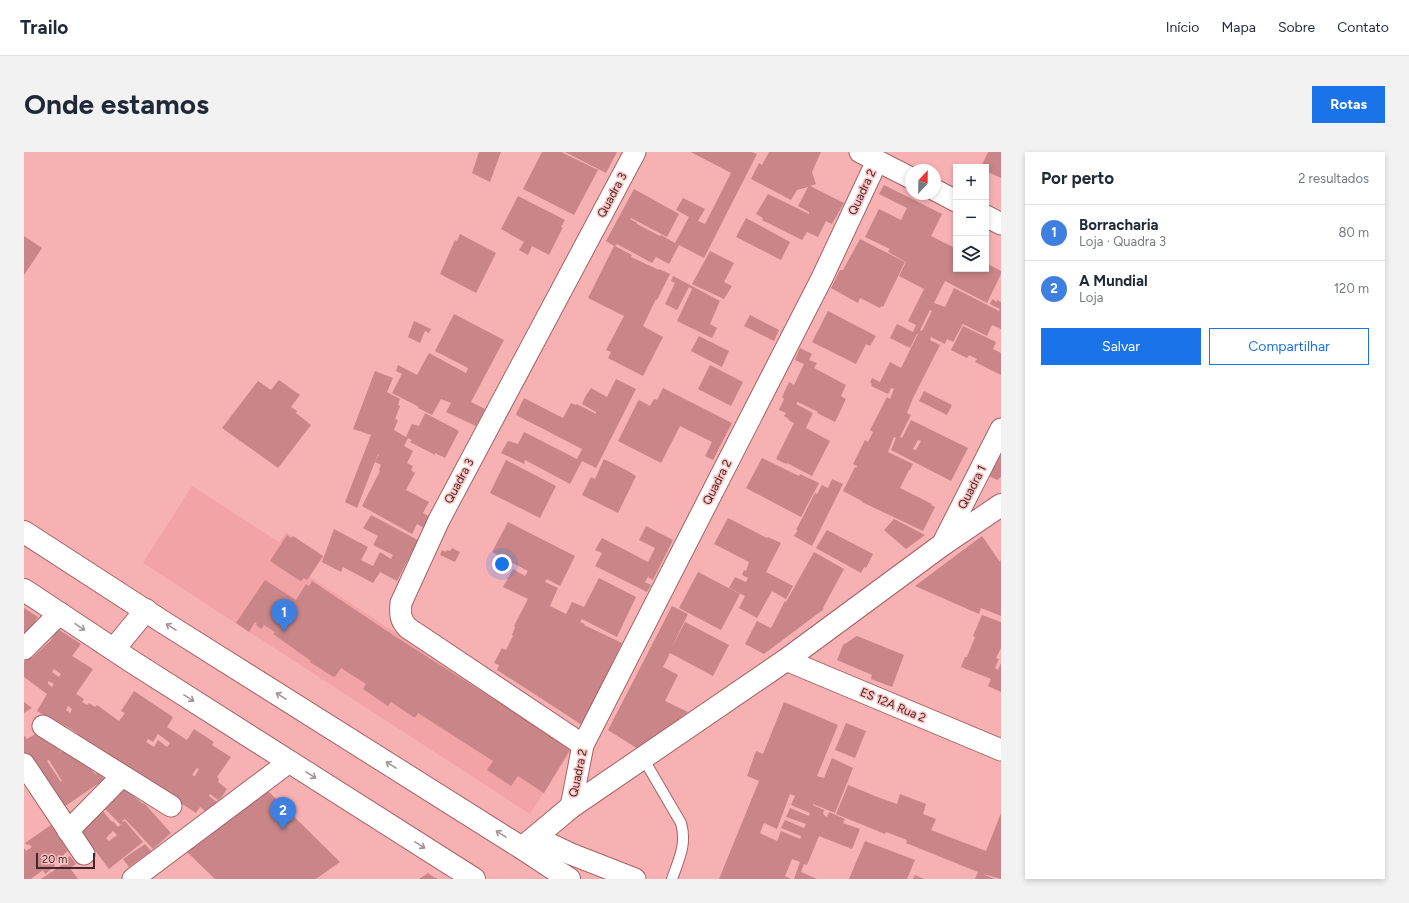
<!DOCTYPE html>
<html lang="pt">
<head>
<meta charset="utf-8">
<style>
  :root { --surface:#fff; --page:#f2f2f3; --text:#1f2937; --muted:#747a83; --line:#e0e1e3; --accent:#1a73e8 }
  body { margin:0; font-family:Figtree,sans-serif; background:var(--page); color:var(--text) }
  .controls { position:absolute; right:12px; top:12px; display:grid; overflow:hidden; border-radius:0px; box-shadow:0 2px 6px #0003 }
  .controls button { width:36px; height:36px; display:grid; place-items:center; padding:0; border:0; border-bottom:1px solid var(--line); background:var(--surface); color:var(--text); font:20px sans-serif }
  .compass { position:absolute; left:881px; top:12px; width:36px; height:36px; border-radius:50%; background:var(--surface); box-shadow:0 2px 6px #0003; rotate:22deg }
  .scale { position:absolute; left:12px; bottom:10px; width:59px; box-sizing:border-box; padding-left:4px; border:2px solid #422728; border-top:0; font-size:11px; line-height:14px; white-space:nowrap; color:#422728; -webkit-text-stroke:3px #fdc3c3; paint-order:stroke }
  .you { position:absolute; left:478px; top:412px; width:14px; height:14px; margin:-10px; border:3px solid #fff; border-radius:50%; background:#1a73e8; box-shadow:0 0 0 6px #1a73e833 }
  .badge { display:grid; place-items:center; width:26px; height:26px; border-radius:50%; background:var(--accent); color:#fff; font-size:13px; font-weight:700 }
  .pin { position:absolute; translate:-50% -33px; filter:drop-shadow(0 1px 2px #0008) }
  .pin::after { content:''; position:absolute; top:21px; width:14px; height:12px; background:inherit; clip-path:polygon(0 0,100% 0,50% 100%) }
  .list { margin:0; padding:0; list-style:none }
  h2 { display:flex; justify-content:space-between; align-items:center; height:52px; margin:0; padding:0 16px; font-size:17px }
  h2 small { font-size:13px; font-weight:400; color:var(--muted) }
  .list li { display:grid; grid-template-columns:26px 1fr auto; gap:12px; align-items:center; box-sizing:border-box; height:56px; padding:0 16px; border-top:1px solid var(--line) }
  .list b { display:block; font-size:15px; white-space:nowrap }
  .list p { margin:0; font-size:13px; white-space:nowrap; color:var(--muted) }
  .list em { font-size:13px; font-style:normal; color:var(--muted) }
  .actions { display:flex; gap:8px; padding:12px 16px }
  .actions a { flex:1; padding:9px 0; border:1px solid var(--accent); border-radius:0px; text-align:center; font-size:14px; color:var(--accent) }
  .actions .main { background:var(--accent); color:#fff }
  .icon { flex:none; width:22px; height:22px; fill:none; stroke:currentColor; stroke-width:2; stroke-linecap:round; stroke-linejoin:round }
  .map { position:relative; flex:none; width:977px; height:727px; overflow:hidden; border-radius:0px }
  header { display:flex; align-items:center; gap:24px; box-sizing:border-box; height:56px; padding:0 20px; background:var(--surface); border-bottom:1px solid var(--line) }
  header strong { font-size:19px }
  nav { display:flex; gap:22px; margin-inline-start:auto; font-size:14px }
  .intro { display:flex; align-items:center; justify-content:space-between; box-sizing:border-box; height:96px; padding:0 24px }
  h1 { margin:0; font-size:28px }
  .button { padding:10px 18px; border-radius:0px; background:var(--accent); color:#fff; font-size:14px; font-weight:700 }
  main { display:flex; gap:24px; padding:0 24px }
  aside { flex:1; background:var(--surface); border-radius:0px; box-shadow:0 2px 6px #0003 }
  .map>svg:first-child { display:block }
  .built { fill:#f2a3a5 }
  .building { fill:#c98587; fill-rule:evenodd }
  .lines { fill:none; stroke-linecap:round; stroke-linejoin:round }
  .lane-casing { stroke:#a36366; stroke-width:12 }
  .street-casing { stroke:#a36366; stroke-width:23 }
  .secondary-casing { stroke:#a36366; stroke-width:24 }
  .lane { stroke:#fff; stroke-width:10 }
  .street { stroke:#fff; stroke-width:21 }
  .secondary { stroke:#fff; stroke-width:22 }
  .oneway { stroke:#a09394 }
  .labels { text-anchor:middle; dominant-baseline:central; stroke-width:3; stroke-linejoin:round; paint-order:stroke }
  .street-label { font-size:12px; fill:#422728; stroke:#fdc3c3 }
</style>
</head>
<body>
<header>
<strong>Trailo</strong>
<nav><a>Início</a><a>Mapa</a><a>Sobre</a><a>Contato</a></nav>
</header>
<div class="intro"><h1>Onde estamos</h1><a class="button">Rotas</a></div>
<main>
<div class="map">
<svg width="977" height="727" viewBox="0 0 977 727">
  <rect width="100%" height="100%" fill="#f8b1b3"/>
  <polygon class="built" points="168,334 255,390 262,380 300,404 286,425 549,596 506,662 119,411"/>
  <g class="building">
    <polygon points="455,0 477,0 466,30 448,21"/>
    <polygon points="518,0 537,0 574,18 550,63 499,37"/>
    <polygon points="541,0 593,0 582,21"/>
    <polygon points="667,0 728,0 733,2 680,106 655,93 645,112 632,105 628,111 593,92 591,94 608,103 607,105 635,118 635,117 646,122 633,148 632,147 619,174 639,185 619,224 584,206 587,200 582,198 600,164 564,146 590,94 582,89 610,37 655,62 643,85 607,66 606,67 613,71 613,72 636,84 637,83 651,91 665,65 652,58 659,46 681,57 674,69 681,72 707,21"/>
    <polygon points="745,0 797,0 788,20 792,32 786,34 820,51 808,72 802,69 794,85 783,80 778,88 738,68 739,66 732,62 744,42 785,62 785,60 774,54 784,35 773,38 767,48 727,27 735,11 738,13"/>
    <polygon points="964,0 977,0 977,26 962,19 962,15 957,15"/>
    <path d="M860,33L918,62L907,84L929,95L932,88V117H962V111L977,119V122L963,151L921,129L910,151L921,155L930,136L975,159L976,157L966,152L968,147L973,150V148L977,150V177L968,173L963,184L939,172L929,190L923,187L921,192L907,185L906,188L916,193L889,246L883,261L887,263L876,285L878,286L887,268L944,296L927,329L867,298L872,286L870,285L864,300L889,312L886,318H885L876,336L908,352L907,353L911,355L899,379L838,350V349L819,339L831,315L832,316L833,314L829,312L841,288L844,290L849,280L846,278L863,245L866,247L870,237L867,236L864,242L847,234L848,232L846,231L848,226L856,230L866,210L877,216L894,182H893L886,196L866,186L873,172L889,180L892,173L884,169L900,137L875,124L882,110L864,100L866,97L841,85L855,57L877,68L883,56L855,42ZM906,158L908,159L898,179L896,178ZM894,288L897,289L892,298L889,297Z"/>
    <polygon points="494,44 541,68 537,75 539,76 538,77 525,103 508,94 504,103 495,98 500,90 477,77"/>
    <polygon points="722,66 766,90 757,108 712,85"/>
    <polygon points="436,82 472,101 452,141 416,122 431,88 433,89"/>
    <polygon points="0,84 18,96 0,123"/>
    <polygon points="836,87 881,110 859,155 857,154 856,156 836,146 834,151 807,136 816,118 819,118"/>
    <polygon points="686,99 710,111 700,130 708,134 700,147 668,132"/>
    <polygon points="649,124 696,149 686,172 693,176 688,186 653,169 668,137 665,135 653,158 641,152 651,131 647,129"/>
    <polygon points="804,159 852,184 846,194 842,192 832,212 788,190"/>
    <polygon points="430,162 480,188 447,250 461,257 452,274 422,260 427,251 417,247 408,263 394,256 395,255 368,241 378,222 372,219 374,213 393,223 405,201 442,221 444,216 411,199"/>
    <polygon points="726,163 755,178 750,189 720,174"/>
    <polygon points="390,169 407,177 405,181 401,179 396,191 384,185"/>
    <polygon points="939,174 972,190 969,197 977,201 977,223 951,210 953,207 945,203 943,206 927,198"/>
    <polygon points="675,184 705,199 698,215 667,199"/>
    <polygon points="776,196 788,202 785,208 793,211 790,216 822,233 817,244 822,247 811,270 793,261 794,260 774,250 772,252 789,261 782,276 806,289 788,324 763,311 762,312 752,307 770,271 764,268 765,267 760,264 762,261 755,258 760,247 758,245 765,230 770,233 780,212 771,208"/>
    <polygon points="686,213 719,230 707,254 674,237"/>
    <polygon points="351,219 369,226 363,240 376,247 374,253 376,254 371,267 374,268 370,278 382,285 388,272 395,274 401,261 435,279 421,306 411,301 411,303 386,290 388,288 384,286 380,294 389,299 383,311 389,314 387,318 391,321 382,338 405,350 399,361 406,365 400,376 393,372 388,382 338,354 356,319 355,318 357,313 351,310 355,302 354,302 333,356 321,350 347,283 329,277"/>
    <polygon points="592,227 612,237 572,316 558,309 546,332 501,308 500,312 477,301 484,289 494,292 500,280 553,307 558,297 492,263 493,260 500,246 539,266 547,251 552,253 553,252 572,262 572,260 558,252 561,245 567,236 583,245"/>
    <polygon points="255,228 276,243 267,255 273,259 272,261 287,273 254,316 198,276 234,229 247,238"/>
    <polygon points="639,236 708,271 689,308 681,304 688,290 656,274 637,311 594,289 614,249 615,248 626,254 630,247 633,248"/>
    <polygon points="900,239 928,253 923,263 895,249"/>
    <polygon points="977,296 977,325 973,328 963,323"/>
    <polygon points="738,306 775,324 776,322 795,331 777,365 722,336"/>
    <polygon points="580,307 604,319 612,324 594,361 558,343 567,325 571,327"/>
    <polygon points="482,308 532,334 516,366 466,341"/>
    <polygon points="808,327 819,332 788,394 770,384 774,378 772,378 791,341 793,342 798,333 804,336"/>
    <polygon points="347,363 394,388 373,429 356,420 349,431 319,415 317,420 298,410 310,377 344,395 337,408 349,414 356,400 367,407 369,403 349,393 354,384 339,376"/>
    <polygon points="704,366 743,386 744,385 757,391 742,420 769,434 762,447 748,439 733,466 715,456 721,444 705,436 711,425 722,430 724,426 718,423 720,418 722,419 725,410 690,392"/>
    <polygon points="870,367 901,383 882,397 860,378"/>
    <polygon points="484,370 551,404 536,434 523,427 521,430 534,436 526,454 542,462 548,450 560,455 575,426 612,445 593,485 558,467 556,470 561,472 560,473 598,491 558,573 473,518 475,513 470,511 478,496 482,498 489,484 488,483 491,475 490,474 504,447 479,435 489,417 501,424 504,419 468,400"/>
    <polygon points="622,374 649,388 629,428 624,425 621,430 627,433 623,440 571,414 578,401 571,398 578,386 624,410 631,396 615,388"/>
    <polygon points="803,378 849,402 842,416 840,415 837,421 792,396"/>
    <polygon points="263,383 267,386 269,384 299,404 283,428 280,426 277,429 276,429 246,409"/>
    <polygon points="958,384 976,410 977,407 977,464 957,456 955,462 891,434"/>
    <polygon points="428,396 436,400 431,410 416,403 418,398 422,400 423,398 426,399"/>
    <polygon points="790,400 820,417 799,456 800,457 740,502 721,492 733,469 747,476 761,449 762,450"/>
    <polygon points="674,420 716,442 697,478 655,456"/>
    <polygon points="241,428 272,448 282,432 285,434 288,429 372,485 547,596 520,641 494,624 487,634 463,618 469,609 394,561 391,566 367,550 364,554 339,537 342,532 317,516 311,525 308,524 286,510 287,509 249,482 251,480 240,473 237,477 232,473 233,472 231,470 225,480 212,471"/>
    <polygon points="648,454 664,462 646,499 661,470 705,493 689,524 646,501 639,515 654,523 641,549 664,560 614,597 584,578"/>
    <polygon points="0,456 14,465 0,486"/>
    <polygon points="958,463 977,470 977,496 972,506 975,507 971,516 974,518 977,511 977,540 964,534 967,527 937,515 941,505 943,505 951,485 949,484"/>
    <path d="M34,477L57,492L48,504L69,517L52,542L60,547L58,550L63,553L65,551L71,555L73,553L95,569L101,561L97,559L110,539L149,565L143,575L163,588L170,577L190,590L188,593L207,605L193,625L195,627L194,630L203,637L197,646L194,648L186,642L185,644L193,650L181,659L176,655L172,661L53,584L54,582L47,577L34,570L33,572L13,559L23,542L0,525V510L6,505L8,506L26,489ZM30,517L37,522L35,525L28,520ZM24,529L30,532L28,535L24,532ZM44,554L48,557L46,561L42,558ZM134,582L146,591L143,595L134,588L130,595L122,590L124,587L129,590ZM173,616L175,617L171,624L168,623Z"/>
    <polygon points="833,484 880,503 868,535 847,527 848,523 813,508 819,493"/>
    <polygon points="0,550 8,556 0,561"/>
    <path d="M760,550L814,573L793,624L800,626L808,606L829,616L811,661L789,652V653L800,658L799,662L803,665L805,660L821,667L819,671L836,677L828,697L795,684L783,713L780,712L777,720L793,727H770L776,710L768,707L761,724L767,727H695L735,629L723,624L732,599L739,602ZM766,642L771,644L767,653L786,661L785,664L766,656L762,665L782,672L780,676L761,668L757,676L777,684L776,687L757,679L753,689L736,681L740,671L753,677Z"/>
    <polygon points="822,571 842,579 831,606 811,598"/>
    <path d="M15,580L30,589L37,600L41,597L63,612L71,622L73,621L81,627L37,657L0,604V585L1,584L3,587ZM25,608L38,629L37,630L23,609Z"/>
    <polygon points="824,633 856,646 873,652 876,642 902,652 899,662 912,667 907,678 962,699 977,661 977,727 959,722 970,727 951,727 954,720 882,691 883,688 862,680 861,682 812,662"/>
    <path d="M101,637L119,652L120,651L147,681L129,697L101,667L98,669L99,670L101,669L119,690L85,717L70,697L66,701L52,682L78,658L88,670L89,669L94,675L96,673H97L80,656L87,652L86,651ZM89,679L93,683L85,689L82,686Z"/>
    <polygon points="243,638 316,710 292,727 191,727 163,700 168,692"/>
    <polygon points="27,673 44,699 40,702 40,703 29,711 31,714 21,722 19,718 7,727 0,727 0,696 2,699 8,695 5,692 3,693 1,691"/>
    <polygon points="841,689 891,708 883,727 825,727"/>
    <polygon points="121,692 127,699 105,715 99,707"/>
    <polygon points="46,704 52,712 46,716 54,727 17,727 41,711 40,708"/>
    <polygon points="404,721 411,726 412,725 413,727 395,727"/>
    <polygon points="891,723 900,727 889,727"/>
  </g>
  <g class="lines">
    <defs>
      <path id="lane" d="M619,606L657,671C663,692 655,707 648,727"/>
      <g id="street">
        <polyline points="836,0 887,26"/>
        <polyline points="911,38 932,49"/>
        <polyline points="962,64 977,72"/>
        <polyline points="918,393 977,277"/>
        <polyline points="0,497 36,461"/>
        <polyline points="762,508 977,598"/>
        <polyline points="19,574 147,654"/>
        <path d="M559,593L384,476C376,468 376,462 377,451L415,368L611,0"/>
        <polyline points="0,612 60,702"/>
        <polyline points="547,655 559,593 798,126 853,9"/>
        <polyline points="44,679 98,624"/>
        <polyline points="511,685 547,702 611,727"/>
        <polyline points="109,727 265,610"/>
      </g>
      <g id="secondary">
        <polyline points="0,380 139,470 498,696 545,727"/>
        <polyline points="0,438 107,509 450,727"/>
        <polyline points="90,497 122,458"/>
        <polyline points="498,696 547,655 762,508 918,393 977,353"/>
      </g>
    </defs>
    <use href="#lane" class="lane-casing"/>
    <use href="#street" class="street-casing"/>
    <use href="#secondary" class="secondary-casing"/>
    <use href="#lane" class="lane"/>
    <use href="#street" class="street"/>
    <use href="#secondary" class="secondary"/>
  </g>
  <defs><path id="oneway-shaft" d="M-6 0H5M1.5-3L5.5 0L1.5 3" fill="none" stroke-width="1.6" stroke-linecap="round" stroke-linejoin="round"/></defs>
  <g class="oneway">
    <use href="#oneway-shaft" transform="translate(56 475) rotate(34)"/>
    <use href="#oneway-shaft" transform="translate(147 475) rotate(-148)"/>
    <use href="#oneway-shaft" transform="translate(257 544) rotate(-148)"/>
    <use href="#oneway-shaft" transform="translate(165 546) rotate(32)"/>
    <use href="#oneway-shaft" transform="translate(367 613) rotate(-148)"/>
    <use href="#oneway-shaft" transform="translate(287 623) rotate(32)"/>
    <use href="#oneway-shaft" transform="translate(477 682) rotate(-148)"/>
    <use href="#oneway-shaft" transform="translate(396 693) rotate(32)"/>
  </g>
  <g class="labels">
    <g class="street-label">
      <text transform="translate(838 40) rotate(-65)">Quadra 2</text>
      <text transform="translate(588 43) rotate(-62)">Quadra 3</text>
      <text transform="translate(435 329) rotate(-62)">Quadra 3</text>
      <text transform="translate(693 330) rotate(-63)">Quadra 2</text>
      <text transform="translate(948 335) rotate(-63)">Quadra 1</text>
      <text transform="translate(869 553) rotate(23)">ES 12A Rua 2</text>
      <text transform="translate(554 621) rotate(-78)">Quadra 2</text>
    </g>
  </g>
</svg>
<div class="controls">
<button>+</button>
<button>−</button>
<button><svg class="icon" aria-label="layers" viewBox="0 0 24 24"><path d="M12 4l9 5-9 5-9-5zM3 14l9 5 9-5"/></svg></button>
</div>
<svg class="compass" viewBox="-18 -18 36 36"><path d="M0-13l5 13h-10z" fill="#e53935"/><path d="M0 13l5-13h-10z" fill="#747a83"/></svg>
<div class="scale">20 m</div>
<div class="you"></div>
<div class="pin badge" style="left:260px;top:480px;background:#3f7fe0">1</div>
<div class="pin badge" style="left:259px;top:678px;background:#3f7fe0">2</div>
</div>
<aside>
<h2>Por perto<small>2 resultados</small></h2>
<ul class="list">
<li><span class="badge" style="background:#3f7fe0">1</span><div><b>Borracharia</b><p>Loja · Quadra 3</p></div><em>80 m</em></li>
<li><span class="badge" style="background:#3f7fe0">2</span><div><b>A Mundial</b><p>Loja</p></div><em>120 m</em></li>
</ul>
<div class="actions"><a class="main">Salvar</a><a>Compartilhar</a></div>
</aside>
</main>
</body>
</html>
